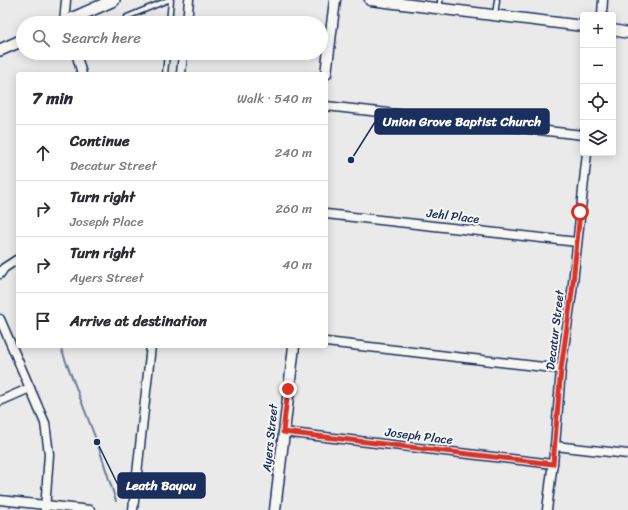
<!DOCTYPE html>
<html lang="en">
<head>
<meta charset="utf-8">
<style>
  :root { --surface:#fff; --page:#f7f7f7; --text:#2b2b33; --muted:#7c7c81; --line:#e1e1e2 }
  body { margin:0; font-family:Sriracha,sans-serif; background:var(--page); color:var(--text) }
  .controls { position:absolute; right:12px; top:12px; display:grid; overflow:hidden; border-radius:4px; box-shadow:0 2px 10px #0003 }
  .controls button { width:36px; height:36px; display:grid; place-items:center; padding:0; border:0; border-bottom:1px solid var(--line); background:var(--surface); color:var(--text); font:20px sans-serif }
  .stop { position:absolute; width:12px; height:12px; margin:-9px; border:3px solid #d93025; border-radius:50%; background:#fff }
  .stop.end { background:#d93025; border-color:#fff; box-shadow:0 1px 4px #0008 }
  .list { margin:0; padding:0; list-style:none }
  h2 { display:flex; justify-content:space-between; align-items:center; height:52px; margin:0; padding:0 16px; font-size:17px }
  h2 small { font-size:13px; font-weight:400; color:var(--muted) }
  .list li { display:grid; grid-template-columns:26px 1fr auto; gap:12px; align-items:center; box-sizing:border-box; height:56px; padding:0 16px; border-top:1px solid var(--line) }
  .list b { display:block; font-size:15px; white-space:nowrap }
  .list p { margin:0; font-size:13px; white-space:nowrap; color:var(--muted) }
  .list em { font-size:13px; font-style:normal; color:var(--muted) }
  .icon { flex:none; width:22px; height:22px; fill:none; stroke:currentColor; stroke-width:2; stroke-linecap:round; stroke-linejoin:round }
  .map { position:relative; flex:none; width:628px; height:510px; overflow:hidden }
  .search { position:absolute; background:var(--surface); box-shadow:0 2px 10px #0003; left:16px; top:16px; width:312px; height:44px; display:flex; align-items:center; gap:10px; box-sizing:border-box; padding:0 14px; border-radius:22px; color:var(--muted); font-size:15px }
  .panel { position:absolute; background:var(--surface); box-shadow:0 2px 10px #0003; left:16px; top:72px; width:312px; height:276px; border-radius:4px }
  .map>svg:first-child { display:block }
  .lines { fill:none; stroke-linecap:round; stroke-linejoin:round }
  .stream { stroke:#6c7995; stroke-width:2 }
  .service-casing { stroke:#1b2f5e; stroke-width:7 }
  .minor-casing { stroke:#1b2f5e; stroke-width:11 }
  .tertiary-casing { stroke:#1b2f5e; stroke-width:13 }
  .secondary-casing { stroke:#1b2f5e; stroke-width:14 }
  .service { stroke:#f6f6f2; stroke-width:4 }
  .minor { stroke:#f6f6f2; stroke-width:8 }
  .tertiary { stroke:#f6f6f2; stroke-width:10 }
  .secondary { stroke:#f6f6f2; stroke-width:11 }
  .route { stroke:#d93025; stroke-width:5 }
  .labels { text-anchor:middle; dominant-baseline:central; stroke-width:4; stroke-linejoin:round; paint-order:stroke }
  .street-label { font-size:12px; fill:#1b2f5e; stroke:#f6f6f2 }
  .leader { fill:none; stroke:#1b2f5e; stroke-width:1.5 }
  .callout-dot { fill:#1b2f5e; stroke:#f6f6f2; stroke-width:1.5 }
  .callout { fill:#1b2f5e; stroke:#1b2f5e; stroke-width:1.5 }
  .callout-label { font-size:13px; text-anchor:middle; font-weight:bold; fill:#fff }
</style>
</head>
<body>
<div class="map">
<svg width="628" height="510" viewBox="0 0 628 510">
  <rect width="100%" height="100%" fill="#e9eae9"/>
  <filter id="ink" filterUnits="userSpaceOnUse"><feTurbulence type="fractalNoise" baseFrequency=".025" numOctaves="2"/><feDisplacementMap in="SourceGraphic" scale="8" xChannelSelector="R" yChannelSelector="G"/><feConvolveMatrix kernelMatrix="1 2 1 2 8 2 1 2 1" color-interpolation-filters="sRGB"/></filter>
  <g filter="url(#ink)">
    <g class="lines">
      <polyline class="stream" points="60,346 97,442 116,501"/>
      <defs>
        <g id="service">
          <polyline points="440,8 440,0"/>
          <polyline points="495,15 497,0"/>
          <polyline points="129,23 127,17 168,0"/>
          <polyline points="169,23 171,0"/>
          <polyline points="165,74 167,53"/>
        </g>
        <g id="minor">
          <polyline points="602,15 603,0"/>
          <polyline points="64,23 66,0"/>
          <polyline points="187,23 189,0"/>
          <polyline points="76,53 82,74"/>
          <polyline points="181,74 183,53"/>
          <polyline points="326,106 583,135"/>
          <polyline points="326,214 577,242"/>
          <polyline points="0,274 4,268 18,259"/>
          <polyline points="0,319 45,423 49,454 45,510"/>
          <polyline points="326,342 561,369"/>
          <polyline points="0,401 30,388"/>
          <polyline points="283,432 553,464"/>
          <polyline points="555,446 628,454"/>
          <polyline points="0,500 90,510"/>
          <polyline points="133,510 151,346"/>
          <polyline points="547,510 555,446 561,369 572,292 587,153"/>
        </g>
        <g id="tertiary">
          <polyline points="370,0 583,26"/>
          <polyline points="613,30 628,33"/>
          <polyline points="326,74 335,0"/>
          <polyline points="275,510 294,346"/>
        </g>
        <g id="secondary">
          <polyline points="62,23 114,0"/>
          <polyline points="0,50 23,40"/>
        </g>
      </defs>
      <use href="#service" class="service-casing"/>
      <use href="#minor" class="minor-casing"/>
      <use href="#tertiary" class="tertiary-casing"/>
      <use href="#secondary" class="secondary-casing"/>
      <use href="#service" class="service"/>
      <use href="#minor" class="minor"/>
      <use href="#tertiary" class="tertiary"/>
      <use href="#secondary" class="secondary"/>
    </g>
  </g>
  <g class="lines" filter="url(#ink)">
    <polyline class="route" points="288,389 283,432 553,464 561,369 572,292 580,212"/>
  </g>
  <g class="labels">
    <g class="street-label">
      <text transform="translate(453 216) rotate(7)">Jehl Place</text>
      <text transform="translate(555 330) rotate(-83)">Decatur Street</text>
      <text transform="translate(419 436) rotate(7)">Joseph Place</text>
      <text transform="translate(270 438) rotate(-84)">Ayers Street</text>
    </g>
  </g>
  <path class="leader" d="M351 160L375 122M97 442L118 485"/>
  <g class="callout-dot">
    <circle cx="351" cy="160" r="4"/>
    <circle cx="97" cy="442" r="4"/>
  </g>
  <g class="callout">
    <rect x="375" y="109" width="174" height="25" rx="4"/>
    <rect x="118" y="473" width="87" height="25" rx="4"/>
  </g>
  <g class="callout-label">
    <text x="462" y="126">Union Grove Baptist Church</text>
    <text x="161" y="490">Leath Bayou</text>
  </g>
</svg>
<div class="controls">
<button>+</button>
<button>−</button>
<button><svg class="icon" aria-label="locate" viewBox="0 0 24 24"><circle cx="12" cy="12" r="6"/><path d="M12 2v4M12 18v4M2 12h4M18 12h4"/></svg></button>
<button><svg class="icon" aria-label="layers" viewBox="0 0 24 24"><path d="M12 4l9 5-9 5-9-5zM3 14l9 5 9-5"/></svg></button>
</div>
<div class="stop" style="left:580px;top:212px"></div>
<div class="stop end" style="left:288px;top:389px"></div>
<div class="search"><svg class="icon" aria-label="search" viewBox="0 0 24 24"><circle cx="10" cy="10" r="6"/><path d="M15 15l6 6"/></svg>Search here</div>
<section class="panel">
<h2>7 min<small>Walk · 540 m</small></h2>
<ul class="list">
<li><svg class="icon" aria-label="ahead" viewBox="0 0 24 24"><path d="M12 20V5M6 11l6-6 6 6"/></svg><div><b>Continue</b><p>Decatur Street</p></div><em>240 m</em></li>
<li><svg class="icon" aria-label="right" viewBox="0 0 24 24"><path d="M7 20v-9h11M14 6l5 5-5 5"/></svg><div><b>Turn right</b><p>Joseph Place</p></div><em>260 m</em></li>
<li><svg class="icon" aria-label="right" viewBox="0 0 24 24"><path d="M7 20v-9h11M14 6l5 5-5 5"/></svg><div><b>Turn right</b><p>Ayers Street</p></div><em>40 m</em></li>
<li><svg class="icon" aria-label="arrive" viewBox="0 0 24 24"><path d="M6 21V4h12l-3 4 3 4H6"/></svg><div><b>Arrive at destination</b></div></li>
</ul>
</section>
</div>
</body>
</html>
